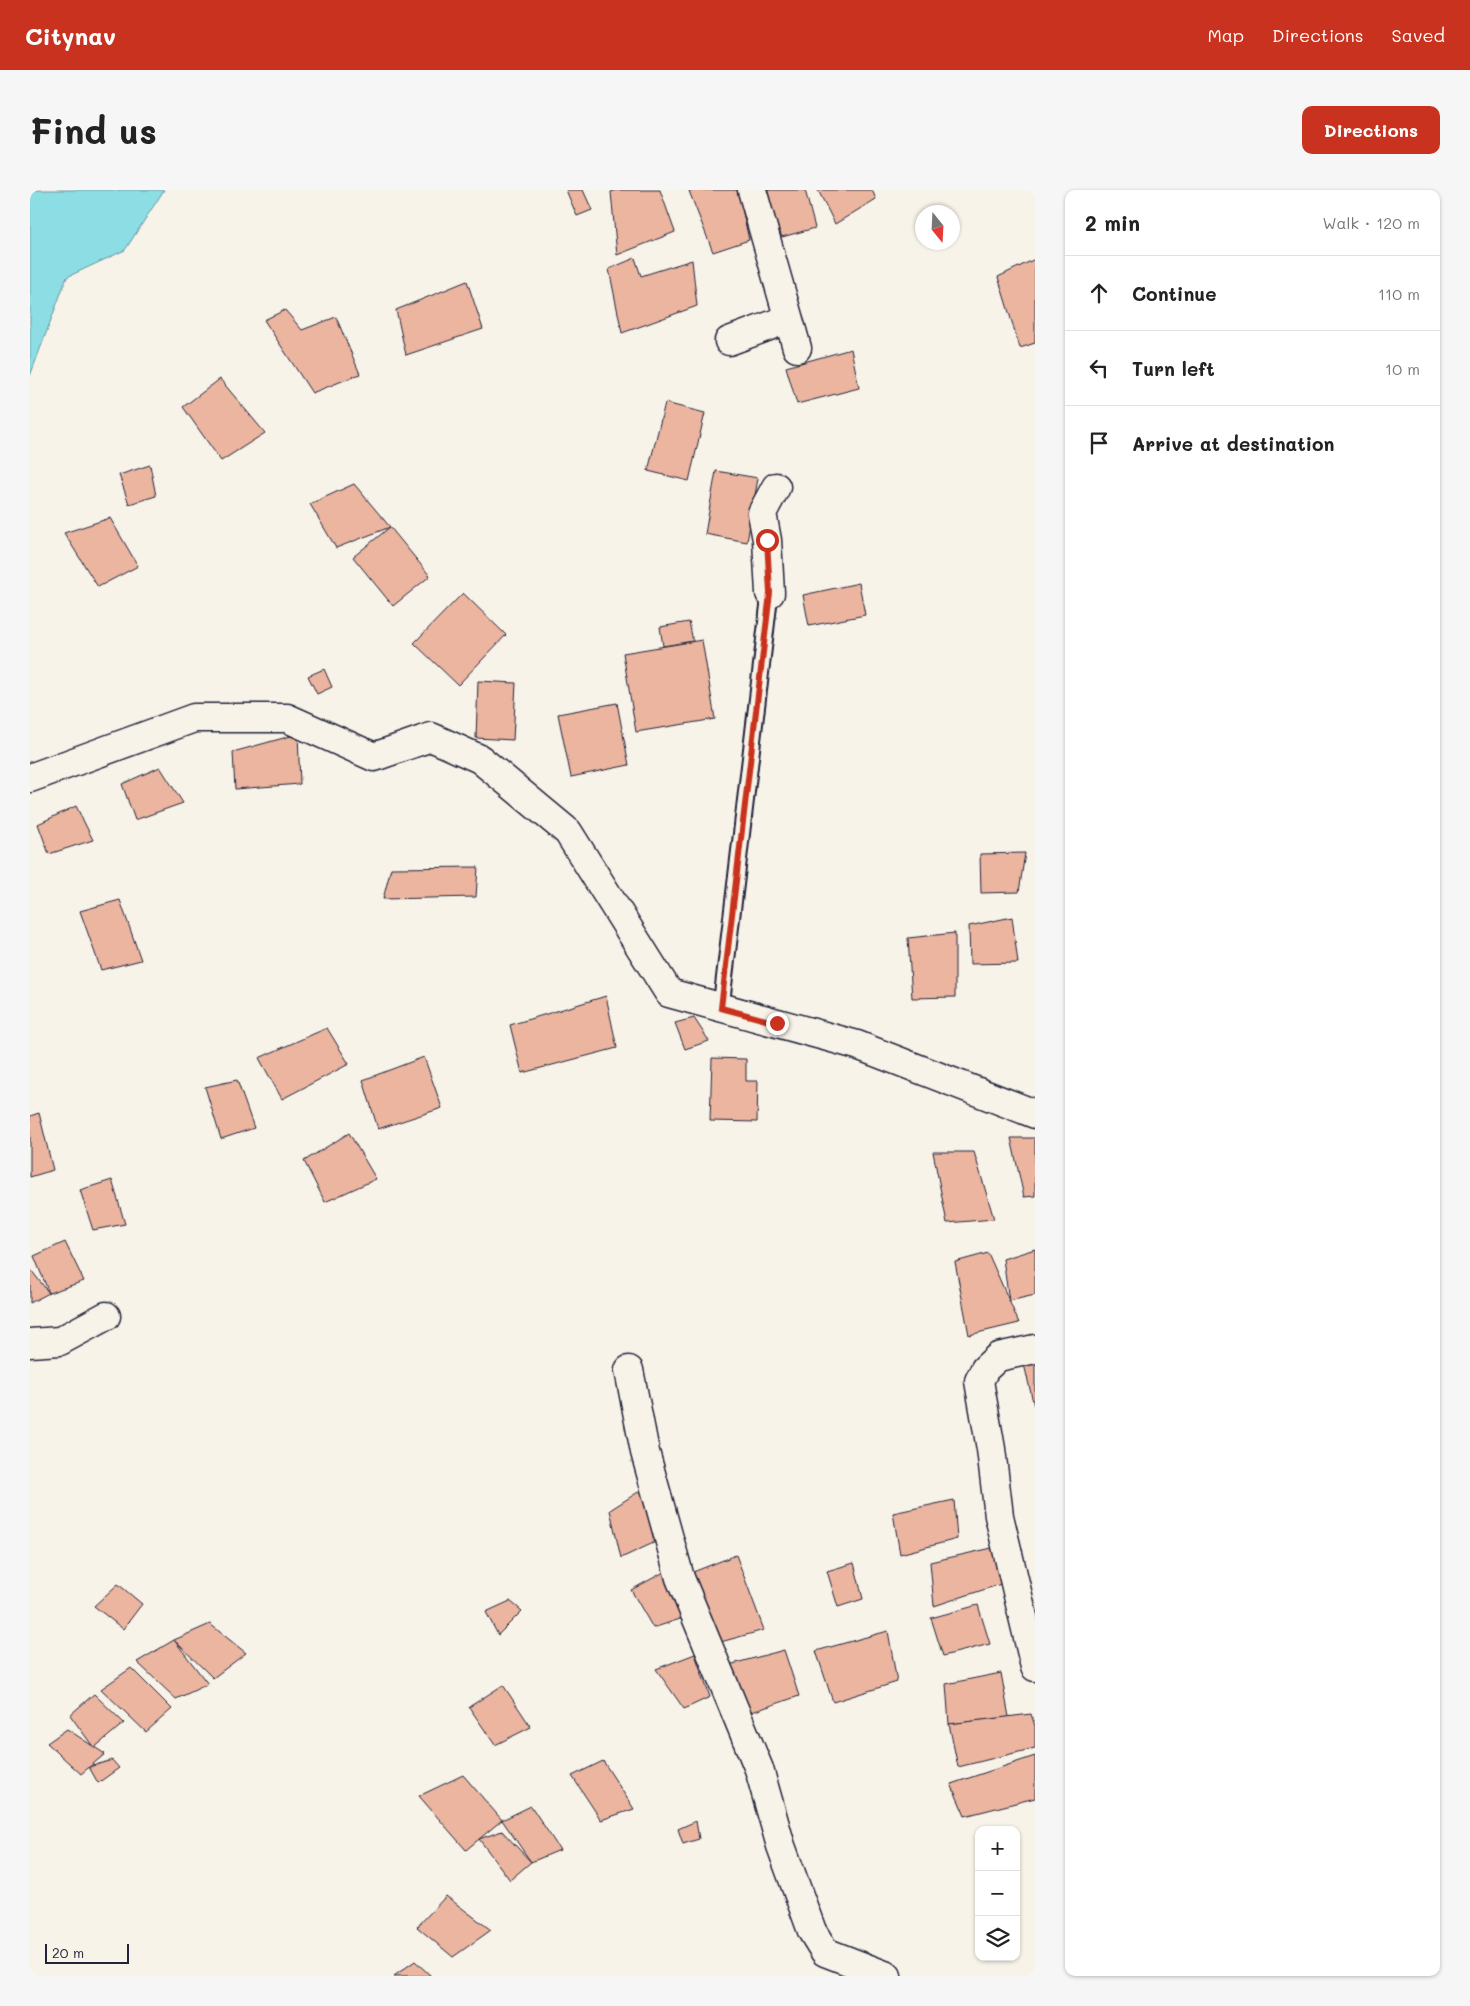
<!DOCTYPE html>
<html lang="en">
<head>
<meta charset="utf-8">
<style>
  :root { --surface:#fff; --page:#f6f6f6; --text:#222; --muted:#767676; --line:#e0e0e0; --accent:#c8321e }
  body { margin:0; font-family:Mali,sans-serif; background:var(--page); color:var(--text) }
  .controls { position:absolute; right:15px; bottom:15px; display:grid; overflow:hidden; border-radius:10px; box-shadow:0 1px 4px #0004 }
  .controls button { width:45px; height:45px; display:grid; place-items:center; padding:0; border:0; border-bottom:1px solid var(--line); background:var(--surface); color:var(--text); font:25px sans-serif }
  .compass { position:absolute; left:885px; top:15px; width:45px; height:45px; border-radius:50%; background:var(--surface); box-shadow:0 1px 4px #0004; rotate:162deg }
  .scale { position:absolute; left:15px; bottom:12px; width:84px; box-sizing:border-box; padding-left:5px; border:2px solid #22223b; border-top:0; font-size:14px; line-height:18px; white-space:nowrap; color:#22223b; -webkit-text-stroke:4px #f7f3e8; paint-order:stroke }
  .stop { position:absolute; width:15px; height:15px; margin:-11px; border:4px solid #c8321e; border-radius:50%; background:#fff }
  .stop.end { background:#c8321e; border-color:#fff; box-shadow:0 1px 5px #0008 }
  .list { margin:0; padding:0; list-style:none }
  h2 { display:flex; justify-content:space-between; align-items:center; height:65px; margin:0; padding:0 20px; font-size:21px }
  h2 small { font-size:16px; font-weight:400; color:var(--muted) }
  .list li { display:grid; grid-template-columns:32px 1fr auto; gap:15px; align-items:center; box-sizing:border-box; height:75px; padding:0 20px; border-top:1px solid var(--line) }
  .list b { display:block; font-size:19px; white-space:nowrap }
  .list em { font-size:16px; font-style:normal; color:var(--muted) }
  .icon { flex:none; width:28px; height:28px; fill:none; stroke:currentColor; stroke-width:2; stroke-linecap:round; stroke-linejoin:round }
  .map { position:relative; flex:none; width:1005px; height:1786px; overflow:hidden; border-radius:10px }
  header { display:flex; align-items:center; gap:30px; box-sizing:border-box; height:70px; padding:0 25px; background:var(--accent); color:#fff }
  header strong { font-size:24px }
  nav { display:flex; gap:28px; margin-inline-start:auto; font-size:18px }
  .intro { display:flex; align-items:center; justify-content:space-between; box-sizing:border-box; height:120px; padding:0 30px }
  h1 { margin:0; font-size:35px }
  .button { padding:12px 22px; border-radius:10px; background:var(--accent); color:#fff; font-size:18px; font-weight:700 }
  main { display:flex; gap:30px; padding:0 30px }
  aside { flex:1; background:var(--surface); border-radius:10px; box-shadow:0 1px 4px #0004 }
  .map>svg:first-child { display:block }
  .water { fill:#8ddee4; stroke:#6293a0 }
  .building { fill:#ebb59f; stroke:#22223b }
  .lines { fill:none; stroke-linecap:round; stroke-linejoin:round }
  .lane-casing { stroke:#22223b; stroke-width:19 }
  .street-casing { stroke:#22223b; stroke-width:31 }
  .lane { stroke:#f7f3e8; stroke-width:15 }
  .street { stroke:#f7f3e8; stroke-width:28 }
  .route { stroke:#c8321e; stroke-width:6 }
</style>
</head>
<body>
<header>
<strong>Citynav</strong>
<nav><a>Map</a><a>Directions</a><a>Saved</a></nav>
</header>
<div class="intro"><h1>Find us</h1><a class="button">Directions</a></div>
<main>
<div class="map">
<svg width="1005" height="1786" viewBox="0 0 1005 1786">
  <rect width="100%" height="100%" fill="#f7f3e8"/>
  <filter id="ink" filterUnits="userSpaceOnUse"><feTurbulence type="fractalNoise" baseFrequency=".02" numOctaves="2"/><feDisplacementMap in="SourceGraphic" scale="10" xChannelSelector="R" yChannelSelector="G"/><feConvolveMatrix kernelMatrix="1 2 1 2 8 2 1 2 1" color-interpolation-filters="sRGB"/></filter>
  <g filter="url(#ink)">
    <polygon class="water" points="0,0 134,0 95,60 37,87 0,186"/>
    <g class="building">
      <polygon points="536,0 553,0 562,20 547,26"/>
      <polygon points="587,0 630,0 645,42 587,65 581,2"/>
      <polygon points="662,0 708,0 719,50 683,62 659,1"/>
      <polygon points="733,0 775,0 785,38 752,47"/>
      <polygon points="788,0 842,0 846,9 805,34"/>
      <polygon points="605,68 611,86 662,70 667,116 592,143 579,79"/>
      <polygon points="1005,69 1005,153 990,158 968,87"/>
      <polygon points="437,91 453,139 376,165 366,120"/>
      <polygon points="255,120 272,140 306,127 330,184 282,203 234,130"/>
      <polygon points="821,159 829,198 767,214 756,177"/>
      <polygon points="190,189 235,243 191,271 153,217"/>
      <polygon points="635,213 675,223 659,291 618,281"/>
      <polygon points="120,275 126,306 99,314 89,285"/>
      <polygon points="686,281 728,288 717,352 675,344"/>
      <polygon points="324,294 360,337 306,358 280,314"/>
      <polygon points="80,328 108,376 68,397 34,343"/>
      <polygon points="360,337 400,386 363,416 323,367"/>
      <polygon points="829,393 835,425 779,436 773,405"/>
      <polygon points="433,403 476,445 428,495 384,453"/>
      <polygon points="659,432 663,451 633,456 630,437"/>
      <polygon points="672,450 685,529 606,542 593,463"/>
      <polygon points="294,479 302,497 287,504 278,486"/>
      <polygon points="448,491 486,493 483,550 446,548"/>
      <polygon points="587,513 599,575 541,587 528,524"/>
      <polygon points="268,544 270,594 205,599 203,562"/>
      <polygon points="130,577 153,613 105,630 92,594"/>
      <polygon points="46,616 63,650 19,664 8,634"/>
      <polygon points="995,663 989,702 951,703 950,664"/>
      <polygon points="448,677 446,707 353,709 361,678"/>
      <polygon points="90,710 111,770 71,780 50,721"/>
      <polygon points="982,727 988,773 940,774 939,736"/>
      <polygon points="925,743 925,807 882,808 878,748"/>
      <polygon points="576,806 587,858 492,883 480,835"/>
      <polygon points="664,828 679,851 655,859 645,833"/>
      <polygon points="297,838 319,874 252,909 229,868"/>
      <polygon points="394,867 412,918 348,939 333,890"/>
      <polygon points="682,868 716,869 716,891 728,891 727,932 680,931"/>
      <polygon points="207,890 224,938 191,949 175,897"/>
      <polygon points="9,923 23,980 0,987 0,926"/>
      <polygon points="319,943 346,989 295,1012 274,971"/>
      <polygon points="981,948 1005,948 1005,1006 994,1007"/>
      <polygon points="903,962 944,962 964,1029 917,1033"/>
      <polygon points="82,990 95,1034 63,1040 50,1000"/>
      <polygon points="35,1052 54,1091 19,1103 4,1066"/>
      <polygon points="1005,1059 1005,1105 979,1111 973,1069"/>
      <polygon points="958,1063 989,1133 939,1145 925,1072"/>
      <polygon points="1,1080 19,1103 0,1113 0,1081"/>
      <polygon points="1005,1167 1005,1216 1004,1216 993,1170"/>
      <polygon points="616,1297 632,1349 591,1368 580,1320"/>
      <polygon points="924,1310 927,1349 870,1364 863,1323"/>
      <polygon points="962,1358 971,1394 904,1416 900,1372"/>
      <polygon points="706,1365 734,1440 687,1453 658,1384"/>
      <polygon points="824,1373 833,1409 808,1417 797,1381"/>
      <polygon points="636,1381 653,1428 623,1438 601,1400"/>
      <polygon points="88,1394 112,1414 93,1439 64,1416"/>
      <polygon points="480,1411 492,1421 468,1445 456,1422"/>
      <polygon points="948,1415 960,1454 913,1466 901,1428"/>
      <polygon points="180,1434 216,1463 183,1488 144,1450"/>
      <polygon points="858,1441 867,1492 803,1512 786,1461"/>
      <polygon points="144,1450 178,1494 146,1509 107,1472"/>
      <polygon points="754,1460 769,1506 722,1522 695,1476"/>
      <polygon points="665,1464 680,1507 654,1519 626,1479"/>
      <polygon points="101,1478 142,1519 116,1542 71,1499"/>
      <polygon points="971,1483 979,1527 919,1534 916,1494"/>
      <polygon points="473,1495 501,1537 465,1555 439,1517"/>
      <polygon points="64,1504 94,1533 64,1558 40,1525"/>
      <polygon points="1001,1524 1005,1536 1005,1558 928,1577 919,1534"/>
      <polygon points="37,1539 75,1564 51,1584 17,1553"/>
      <polygon points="1005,1566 1005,1608 935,1626 921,1594"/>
      <polygon points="82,1570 89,1578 68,1593 59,1577"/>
      <polygon points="573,1571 604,1619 571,1630 542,1586"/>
      <polygon points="433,1585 472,1630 436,1660 389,1606"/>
      <polygon points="501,1616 530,1660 501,1672 472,1630"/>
      <polygon points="666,1631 669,1649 653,1654 648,1639"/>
      <polygon points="472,1641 501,1672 480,1690 449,1649"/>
      <polygon points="416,1706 461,1740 423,1767 387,1737"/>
      <polygon points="385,1771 401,1786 364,1786"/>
    </g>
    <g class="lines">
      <defs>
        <polyline id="lane" points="691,817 740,403"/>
        <g id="street">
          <polyline points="722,0 767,158"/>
          <polyline points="699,151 758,129"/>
          <polyline points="740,403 737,350 732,323 746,297"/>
          <polyline points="0,588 164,528 257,528 344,567 401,547 450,569 538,642 639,803 827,855 1005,924"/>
          <polyline points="0,1153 30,1151 76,1126"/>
          <polyline points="1005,1159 968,1167 955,1179 949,1191 961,1259 969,1326 1005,1477"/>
          <polyline points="599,1180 615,1262 650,1388 729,1579 751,1656 782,1741 795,1762 857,1786"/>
        </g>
      </defs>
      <use href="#lane" class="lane-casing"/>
      <use href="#street" class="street-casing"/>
      <use href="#lane" class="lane"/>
      <use href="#street" class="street"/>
    </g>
  </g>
  <g class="lines" filter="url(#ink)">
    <polyline class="route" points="737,350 740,403 691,818 747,833"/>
  </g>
</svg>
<div class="controls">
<button>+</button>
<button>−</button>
<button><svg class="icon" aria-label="layers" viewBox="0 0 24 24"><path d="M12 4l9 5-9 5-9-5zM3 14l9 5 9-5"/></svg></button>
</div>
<svg class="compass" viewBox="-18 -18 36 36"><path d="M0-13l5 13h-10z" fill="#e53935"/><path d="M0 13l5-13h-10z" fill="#767676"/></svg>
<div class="scale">20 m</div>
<div class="stop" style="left:737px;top:350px"></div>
<div class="stop end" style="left:747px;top:833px"></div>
</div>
<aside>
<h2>2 min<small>Walk · 120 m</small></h2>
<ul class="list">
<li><svg class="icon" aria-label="ahead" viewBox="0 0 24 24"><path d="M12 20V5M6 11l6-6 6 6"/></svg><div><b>Continue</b></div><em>110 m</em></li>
<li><svg class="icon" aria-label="left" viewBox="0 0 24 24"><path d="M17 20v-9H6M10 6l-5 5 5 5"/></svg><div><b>Turn left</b></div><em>10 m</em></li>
<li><svg class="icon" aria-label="arrive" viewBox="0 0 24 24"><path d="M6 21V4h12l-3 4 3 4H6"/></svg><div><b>Arrive at destination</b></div></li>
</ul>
</aside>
</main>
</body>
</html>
